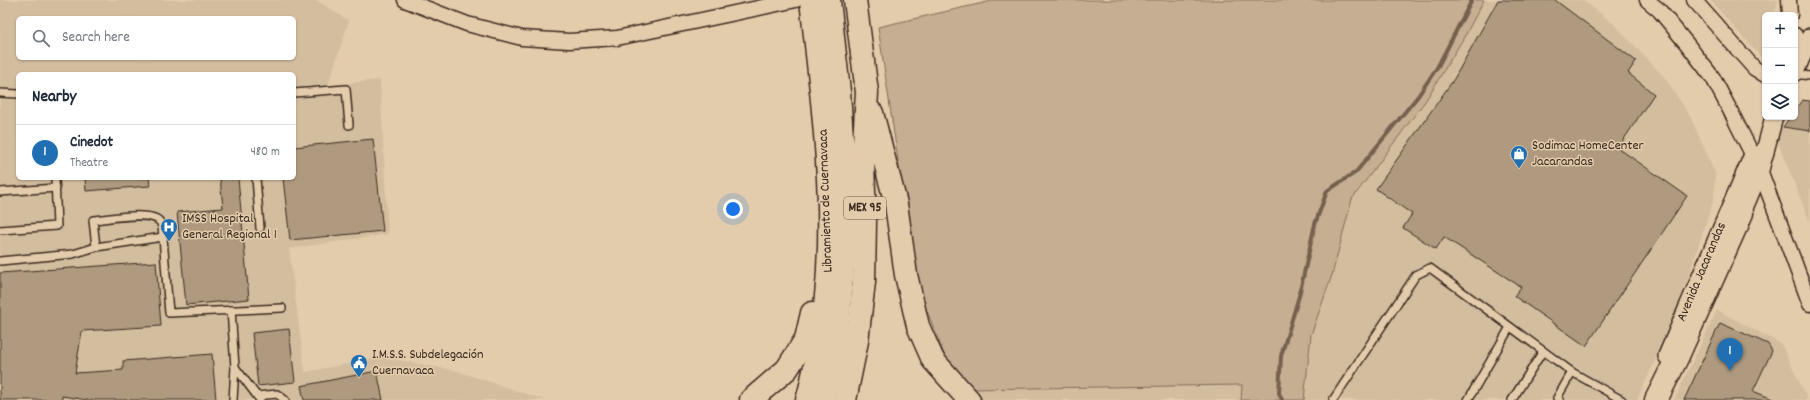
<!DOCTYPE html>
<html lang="en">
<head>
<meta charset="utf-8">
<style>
  :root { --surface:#fff; --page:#f2f2f3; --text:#1f2937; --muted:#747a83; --line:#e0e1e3; --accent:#1f6fb2 }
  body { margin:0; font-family:Dekko,sans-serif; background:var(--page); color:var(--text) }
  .controls { position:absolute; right:12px; top:12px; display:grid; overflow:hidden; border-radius:6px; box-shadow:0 1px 3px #0004 }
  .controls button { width:36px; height:36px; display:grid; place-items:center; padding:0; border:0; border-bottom:1px solid var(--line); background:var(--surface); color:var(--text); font:20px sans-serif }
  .you { position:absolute; left:733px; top:209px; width:14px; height:14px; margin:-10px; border:3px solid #fff; border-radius:50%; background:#1a73e8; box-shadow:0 0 0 6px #1a73e833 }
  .badge { display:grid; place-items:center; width:26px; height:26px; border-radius:50%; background:var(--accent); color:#fff; font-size:13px; font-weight:700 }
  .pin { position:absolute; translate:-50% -33px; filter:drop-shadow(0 1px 2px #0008) }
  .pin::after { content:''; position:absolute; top:21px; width:14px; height:12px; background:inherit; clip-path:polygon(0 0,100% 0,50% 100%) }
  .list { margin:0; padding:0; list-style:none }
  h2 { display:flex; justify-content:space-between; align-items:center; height:52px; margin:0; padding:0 16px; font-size:17px }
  h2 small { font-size:13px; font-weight:400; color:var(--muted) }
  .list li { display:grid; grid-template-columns:26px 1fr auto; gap:12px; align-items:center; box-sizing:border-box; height:56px; padding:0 16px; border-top:1px solid var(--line) }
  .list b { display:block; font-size:15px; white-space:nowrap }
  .list p { margin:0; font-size:13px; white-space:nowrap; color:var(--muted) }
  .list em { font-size:13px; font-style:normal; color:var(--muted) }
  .icon { flex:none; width:22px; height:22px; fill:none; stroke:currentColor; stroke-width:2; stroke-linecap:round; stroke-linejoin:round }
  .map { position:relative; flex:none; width:1810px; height:400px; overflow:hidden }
  .search { position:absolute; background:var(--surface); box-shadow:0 1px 3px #0004; left:16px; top:16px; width:280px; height:44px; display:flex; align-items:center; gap:10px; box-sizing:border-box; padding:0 14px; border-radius:6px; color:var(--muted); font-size:15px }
  .panel { position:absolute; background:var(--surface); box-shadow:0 1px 3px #0004; left:16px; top:72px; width:280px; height:108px; border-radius:6px }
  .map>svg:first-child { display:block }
  .built { fill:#d3bd9f; fill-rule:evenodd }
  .green { fill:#c5ae92; stroke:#806c58 }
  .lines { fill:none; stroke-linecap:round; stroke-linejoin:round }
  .stream { stroke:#74614e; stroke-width:4 }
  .building { fill:#af9a80; stroke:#3b2a1e }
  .service-casing { stroke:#3b2a1e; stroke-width:10 }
  .minor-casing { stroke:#3b2a1e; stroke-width:17 }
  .tertiary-casing { stroke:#3b2a1e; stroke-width:20 }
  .primary-casing { stroke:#3b2a1e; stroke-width:25 }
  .trunk-casing { stroke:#3b2a1e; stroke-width:25 }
  .service { stroke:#e3ccac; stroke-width:7 }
  .minor { stroke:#e3ccac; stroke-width:14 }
  .tertiary { stroke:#e3ccac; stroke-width:17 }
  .primary { stroke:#e3ccac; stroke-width:22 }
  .trunk { stroke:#e3ccac; stroke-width:22 }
  .labels { text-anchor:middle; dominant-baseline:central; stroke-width:3; stroke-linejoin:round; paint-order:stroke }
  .shield { fill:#e3ccac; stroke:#6d5b49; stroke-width:1 }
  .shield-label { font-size:13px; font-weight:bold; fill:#3b2a1e }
  .poi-label { font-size:14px; fill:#3b2a1e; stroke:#e3ccac; text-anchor:start }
  .street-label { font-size:14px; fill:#3b2a1e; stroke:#e3ccac }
</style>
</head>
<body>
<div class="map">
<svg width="1810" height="400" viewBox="0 0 1810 400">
  <rect width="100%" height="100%" fill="#e3ccac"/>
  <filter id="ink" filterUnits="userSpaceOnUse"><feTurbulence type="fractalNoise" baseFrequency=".025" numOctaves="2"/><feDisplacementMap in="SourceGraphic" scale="8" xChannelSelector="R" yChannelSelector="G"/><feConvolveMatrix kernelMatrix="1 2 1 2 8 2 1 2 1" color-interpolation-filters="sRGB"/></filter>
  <g filter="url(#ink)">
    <g class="built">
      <path d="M0,0H316L349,21L328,85L380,80L388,234L289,249L305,372L383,357L457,371L545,400H0ZM18,18H294V58H18ZM18,74H294V178H18Z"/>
      <polygon points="1484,0 1583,0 1614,24 1665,78 1690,116 1715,173 1714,198 1691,269 1666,337 1637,400 1304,400 1311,335 1332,275 1352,199 1426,100 1466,34"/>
      <polygon points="1710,0 1778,0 1774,15 1765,15 1765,43 1761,57"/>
      <polygon points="1783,127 1810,131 1810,222 1776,138"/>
      <polygon points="1717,310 1781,344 1808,400 1674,400"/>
      <polygon points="1242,385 1241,400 977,400 969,389"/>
    </g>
    <polygon class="green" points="996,0 1484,0 1466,34 1426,100 1352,199 1332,275 1311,335 1304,400 1241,400 1242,385 969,389 944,354 917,286 878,27"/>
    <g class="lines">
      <polyline class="stream" points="1282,400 1279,393 1281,356 1299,296 1315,224 1327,191 1356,172 1418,96 1438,66 1472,0"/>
    </g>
    <g class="building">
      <polygon points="1498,0 1555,0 1636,61 1628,73 1654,94 1618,148 1687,196 1586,346 1514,296 1521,287 1444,237 1436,249 1403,228 1412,214 1376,189 1454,79"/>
      <polygon points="1802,100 1810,101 1810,131 1783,127 1790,117 1795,117 1795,110"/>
      <polygon points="373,139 383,231 290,240 283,178 294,178 294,147"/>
      <polygon points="85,178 149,178 150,186 86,191"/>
      <polygon points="220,178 238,178 249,299 186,305 177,212 223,208"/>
      <polygon points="156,262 161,326 82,331 75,373 123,370 123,361 212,354 216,400 87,400 62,396 62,400 0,400 0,273"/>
      <polygon points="1720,323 1768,344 1772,351 1753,391 1775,400 1684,400"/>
      <polygon points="289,329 295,382 258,386 252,333"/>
      <polygon points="377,371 383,400 304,400 301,386"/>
    </g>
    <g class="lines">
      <defs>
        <g id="service">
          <polyline points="1795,74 1810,76"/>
          <polyline points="0,93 18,94"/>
          <polyline points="294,93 346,89 349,125"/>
          <polyline points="256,178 260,228"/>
          <polyline points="0,192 56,188"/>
          <polyline points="0,230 57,226 55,178"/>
          <path d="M96,247L93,220C107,219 152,210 160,222C163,226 162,232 163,237"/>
          <polyline points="0,261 73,254 96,247 163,237 169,313 282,308"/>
          <polyline points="231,310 235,367 233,400"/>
          <polyline points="235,367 260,400"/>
          <polyline points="257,396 277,394 285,400"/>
          <polyline points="1333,400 1416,275 1430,268 1572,372 1622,400"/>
          <polyline points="1468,400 1510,327"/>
          <polyline points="1512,400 1543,351"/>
          <polyline points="1560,400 1557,398 1572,372"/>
        </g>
        <g id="minor">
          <polyline points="405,0 467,24 522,38 569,41 617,38 796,0"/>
          <polyline points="1647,0 1659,10 1687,44 1713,78 1731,112 1760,170 1810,304"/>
          <polyline points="1694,0 1754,68 1765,75"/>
          <polyline points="1789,0 1790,15"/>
          <polyline points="1795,35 1801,57"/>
        </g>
        <g id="tertiary">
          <polyline points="1795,72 1810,37"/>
          <polyline points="1740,225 1742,213 1760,170 1774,117"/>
          <polyline points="1667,356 1752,157 1765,152"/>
        </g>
        <g id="primary">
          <polyline points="751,400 787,369 806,339 812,313"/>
          <path d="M807,400C811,388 813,374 816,362C842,243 824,119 811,0"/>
          <polyline points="1656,400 1677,358 1742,213"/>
        </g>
        <g id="trunk">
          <polyline points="872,113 896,204 906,275 918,326 933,360 969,400"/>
          <polyline points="823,400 836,339 842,279 847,214 839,92 829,0"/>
          <polyline points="845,400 857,341 864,282 865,221 863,162 867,92 855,0"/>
        </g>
      </defs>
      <use href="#service" class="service-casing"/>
      <use href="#minor" class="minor-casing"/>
      <use href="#tertiary" class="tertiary-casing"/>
      <use href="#primary" class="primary-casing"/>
      <use href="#trunk" class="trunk-casing"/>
      <use href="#service" class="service"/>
      <use href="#minor" class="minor"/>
      <use href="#tertiary" class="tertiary"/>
      <use href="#primary" class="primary"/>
      <use href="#trunk" class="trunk"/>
    </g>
  </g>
  <defs>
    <symbol id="shop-pin" viewBox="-11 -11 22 30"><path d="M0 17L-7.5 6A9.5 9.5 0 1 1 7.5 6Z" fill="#1f6fb2" stroke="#e3ccac"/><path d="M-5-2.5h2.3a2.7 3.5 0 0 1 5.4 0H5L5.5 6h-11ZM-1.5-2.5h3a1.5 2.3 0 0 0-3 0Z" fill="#fff"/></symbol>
    <symbol id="hospital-pin" viewBox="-11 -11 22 30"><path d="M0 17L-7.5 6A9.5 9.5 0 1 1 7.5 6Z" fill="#1f6fb2" stroke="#e3ccac"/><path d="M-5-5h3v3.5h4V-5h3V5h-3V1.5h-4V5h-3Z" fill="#fff"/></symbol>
    <symbol id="civic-pin" viewBox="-11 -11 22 30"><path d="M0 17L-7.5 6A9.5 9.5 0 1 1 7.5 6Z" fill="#1f6fb2" stroke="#e3ccac"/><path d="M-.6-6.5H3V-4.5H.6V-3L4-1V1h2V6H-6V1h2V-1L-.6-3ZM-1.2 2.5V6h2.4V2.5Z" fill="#fff"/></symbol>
  </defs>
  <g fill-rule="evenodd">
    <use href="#shop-pin" x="1509" y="144" width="20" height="27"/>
    <use href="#hospital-pin" x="159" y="217" width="20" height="27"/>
    <use href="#civic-pin" x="349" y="353" width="20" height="27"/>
  </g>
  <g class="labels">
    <rect class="shield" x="844" y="197" width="42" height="22" rx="3"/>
    <g class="shield-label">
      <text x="865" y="208">MEX 95</text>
    </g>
    <g class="poi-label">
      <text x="1532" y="146">Sodimac HomeCenter<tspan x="1532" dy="16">Jacarandas</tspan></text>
      <text x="182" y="219">IMSS Hospital<tspan x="182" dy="16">General Regional 1</tspan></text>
      <text x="372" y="355">I.M.S.S. Subdelegación<tspan x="372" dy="16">Cuernavaca</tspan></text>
    </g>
    <g class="street-label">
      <text transform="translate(826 201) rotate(-92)">Libramiento de Cuernavaca</text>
      <text transform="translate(1702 272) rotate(-67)">Avenida Jacarandas</text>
    </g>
  </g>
</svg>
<div class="controls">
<button>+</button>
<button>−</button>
<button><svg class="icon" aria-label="layers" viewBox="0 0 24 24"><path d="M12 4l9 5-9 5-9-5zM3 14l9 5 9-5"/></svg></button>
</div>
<div class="you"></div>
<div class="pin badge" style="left:1730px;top:371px">1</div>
<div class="search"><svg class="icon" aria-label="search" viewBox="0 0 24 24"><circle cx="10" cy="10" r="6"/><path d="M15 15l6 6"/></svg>Search here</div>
<section class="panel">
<h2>Nearby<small></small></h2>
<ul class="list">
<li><span class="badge">1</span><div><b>Cinedot</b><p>Theatre</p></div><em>480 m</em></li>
</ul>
</section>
</div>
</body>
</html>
